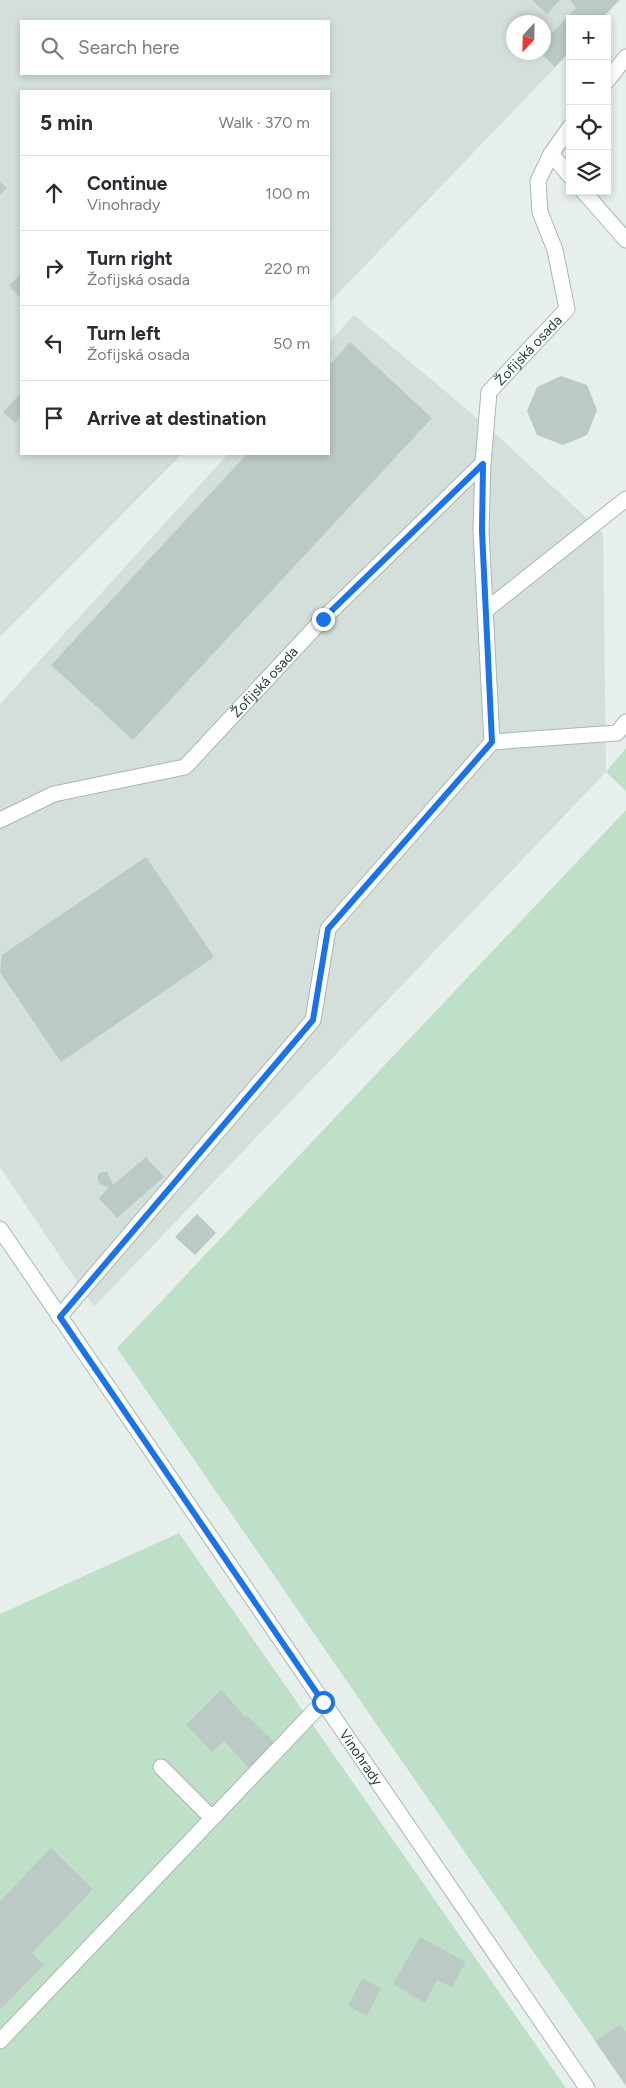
<!DOCTYPE html>
<html lang="en">
<head>
<meta charset="utf-8">
<style>
  :root { --surface:#fff; --page:#f7f7f7; --text:#2b2b33; --muted:#7c7c81; --line:#e1e1e2 }
  body { margin:0; font-family:Figtree,sans-serif; background:var(--page); color:var(--text) }
  .controls { position:absolute; right:15px; top:15px; display:grid; overflow:hidden; border-radius:0px; box-shadow:0 2px 8px #0003 }
  .controls button { width:45px; height:45px; display:grid; place-items:center; padding:0; border:0; border-bottom:1px solid var(--line); background:var(--surface); color:var(--text); font:25px sans-serif }
  .compass { position:absolute; left:506px; top:15px; width:45px; height:45px; border-radius:50%; background:var(--surface); box-shadow:0 2px 8px #0003; rotate:202deg }
  .stop { position:absolute; width:15px; height:15px; margin:-11px; border:4px solid #1a73e8; border-radius:50%; background:#fff }
  .stop.end { background:#1a73e8; border-color:#fff; box-shadow:0 1px 5px #0008 }
  .list { margin:0; padding:0; list-style:none }
  h2 { display:flex; justify-content:space-between; align-items:center; height:65px; margin:0; padding:0 20px; font-size:21px }
  h2 small { font-size:16px; font-weight:400; color:var(--muted) }
  .list li { display:grid; grid-template-columns:32px 1fr auto; gap:15px; align-items:center; box-sizing:border-box; height:75px; padding:0 20px; border-top:1px solid var(--line) }
  .list b { display:block; font-size:19px; white-space:nowrap }
  .list p { margin:0; font-size:16px; white-space:nowrap; color:var(--muted) }
  .list em { font-size:16px; font-style:normal; color:var(--muted) }
  .icon { flex:none; width:28px; height:28px; fill:none; stroke:currentColor; stroke-width:2; stroke-linecap:round; stroke-linejoin:round }
  .map { position:relative; flex:none; width:626px; height:2088px; overflow:hidden }
  .search { position:absolute; background:var(--surface); box-shadow:0 2px 8px #0003; left:20px; top:20px; width:310px; height:55px; display:flex; align-items:center; gap:12px; box-sizing:border-box; padding:0 18px; border-radius:0px; color:var(--muted); font-size:19px }
  .panel { position:absolute; background:var(--surface); box-shadow:0 2px 8px #0003; left:20px; top:90px; width:310px; height:365px; border-radius:0px }
  .map>svg:first-child { display:block }
  .built { fill:#d4dfda; fill-rule:evenodd }
  .green { fill:#bfe0c8 }
  .building { fill:#bbcac4 }
  .lines { fill:none; stroke-linecap:round; stroke-linejoin:round }
  .lane-casing { stroke:#a8b8b2; stroke-width:17 }
  .street-casing { stroke:#a8b8b2; stroke-width:17 }
  .lane { stroke:#fff; stroke-width:15 }
  .street { stroke:#fff; stroke-width:15 }
  .route { stroke:#1a73e8; stroke-width:6 }
  .labels { text-anchor:middle; dominant-baseline:central; stroke-width:4; stroke-linejoin:round; paint-order:stroke }
  .street-label { font-size:14px; fill:#24423a; stroke:#f7fbf9 }
</style>
</head>
<body>
<div class="map">
<svg width="626" height="2088" viewBox="0 0 626 2088">
  <rect width="100%" height="100%" fill="#e6efeb"/>
  <g class="built">
    <path d="M0,0H620L602,19H570V52L329,303V91H21V454H182L0,637ZM21,21H329V74H21ZM514,22H544V52H514Z"/>
    <polygon points="354,315 488,427 603,533 606,772 94,1307 0,1167 0,704 228,454 329,454 329,342"/>
  </g>
  <g class="green">
    <polygon points="626,748 626,791 606,772"/>
    <polygon points="626,810 626,2032 620,2024 595,2041 117,1348"/>
    <polygon points="179,1533 566,2088 0,2088 0,1614"/>
  </g>
  <g class="building">
    <polygon points="532,0 560,0 547,14"/>
    <polygon points="570,0 619,0 601,19 570,19 570,51 555,67 540,52 544,52 544,42 576,8"/>
    <polygon points="0,182 7,188 0,195"/>
    <polygon points="21,273 21,299 9,286"/>
    <polygon points="350,342 432,418 133,740 51,665 247,454 329,454 329,366"/>
    <polygon points="561,376 587,385 597,410 587,435 563,445 537,435 527,411 537,387"/>
    <polygon points="21,393 21,416 15,423 3,412"/>
    <polygon points="146,857 214,957 61,1062 0,972 2,955"/>
    <polygon points="146,1157 164,1177 117,1218 99,1198 109,1188 100,1184 98,1181 98,1175 101,1172 107,1172 113,1185"/>
    <polygon points="197,1214 216,1233 195,1255 175,1237"/>
    <polygon points="221,1690 246,1717 247,1715 275,1743 249,1768 224,1741 212,1752 186,1725"/>
    <polygon points="51,1848 93,1889 32,1953 44,1965 0,2010 0,1901"/>
    <polygon points="420,1937 466,1962 452,1987 437,1980 425,2003 393,1984"/>
    <polygon points="362,1979 381,1988 367,2016 348,2006"/>
    <polygon points="620,2024 626,2032 626,2086 595,2041"/>
  </g>
  <g class="lines">
    <defs>
      <g id="lane">
        <polyline points="607,81 626,57"/>
        <polyline points="551,154 570,176"/>
        <polyline points="583,191 626,240"/>
        <polyline points="486,610 626,499"/>
        <path id="s1" d="M492,742L481,531L483,463L489,392L567,309L555,250L540,212L538,181L551,154L570,127"/>
        <path id="s2" d="M0,820L54,794L185,767L323,619L483,463"/>
        <polyline points="59,1317 313,1020 328,929 492,742 617,733 626,722"/>
        <polyline points="161,1767 212,1818"/>
        <polyline points="0,2041 323,1702"/>
      </g>
      <g id="street">
        <path id="s3" d="M0,1229L587,2088"/>
      </g>
    </defs>
    <use href="#lane" class="lane-casing"/>
    <use href="#street" class="street-casing"/>
    <use href="#lane" class="lane"/>
    <use href="#street" class="street"/>
  </g>
  <g class="lines">
    <polyline class="route" points="323,619 483,464 482,531 492,742 328,929 313,1020 60,1317 323,1702"/>
  </g>
  <g class="labels">
    <g class="street-label">
      <text stroke="none"><textPath href="#s1" startOffset="408">Žofijská osada</textPath></text>
      <text stroke="none"><textPath href="#s2" startOffset="310">Žofijská osada</textPath></text>
      <text stroke="none"><textPath href="#s3" startOffset="640">Vinohrady</textPath></text>
    </g>
  </g>
</svg>
<div class="controls">
<button>+</button>
<button>−</button>
<button><svg class="icon" aria-label="locate" viewBox="0 0 24 24"><circle cx="12" cy="12" r="6"/><path d="M12 2v4M12 18v4M2 12h4M18 12h4"/></svg></button>
<button><svg class="icon" aria-label="layers" viewBox="0 0 24 24"><path d="M12 4l9 5-9 5-9-5zM3 14l9 5 9-5"/></svg></button>
</div>
<svg class="compass" viewBox="-18 -18 36 36"><path d="M0-13l5 13h-10z" fill="#e53935"/><path d="M0 13l5-13h-10z" fill="#7c7c81"/></svg>
<div class="stop" style="left:323px;top:1702px"></div>
<div class="stop end" style="left:323px;top:619px"></div>
<div class="search"><svg class="icon" aria-label="search" viewBox="0 0 24 24"><circle cx="10" cy="10" r="6"/><path d="M15 15l6 6"/></svg>Search here</div>
<section class="panel">
<h2>5 min<small>Walk · 370 m</small></h2>
<ul class="list">
<li><svg class="icon" aria-label="ahead" viewBox="0 0 24 24"><path d="M12 20V5M6 11l6-6 6 6"/></svg><div><b>Continue</b><p>Vinohrady</p></div><em>100 m</em></li>
<li><svg class="icon" aria-label="right" viewBox="0 0 24 24"><path d="M7 20v-9h11M14 6l5 5-5 5"/></svg><div><b>Turn right</b><p>Žofijská osada</p></div><em>220 m</em></li>
<li><svg class="icon" aria-label="left" viewBox="0 0 24 24"><path d="M17 20v-9H6M10 6l-5 5 5 5"/></svg><div><b>Turn left</b><p>Žofijská osada</p></div><em>50 m</em></li>
<li><svg class="icon" aria-label="arrive" viewBox="0 0 24 24"><path d="M6 21V4h12l-3 4 3 4H6"/></svg><div><b>Arrive at destination</b></div></li>
</ul>
</section>
</div>
</body>
</html>
